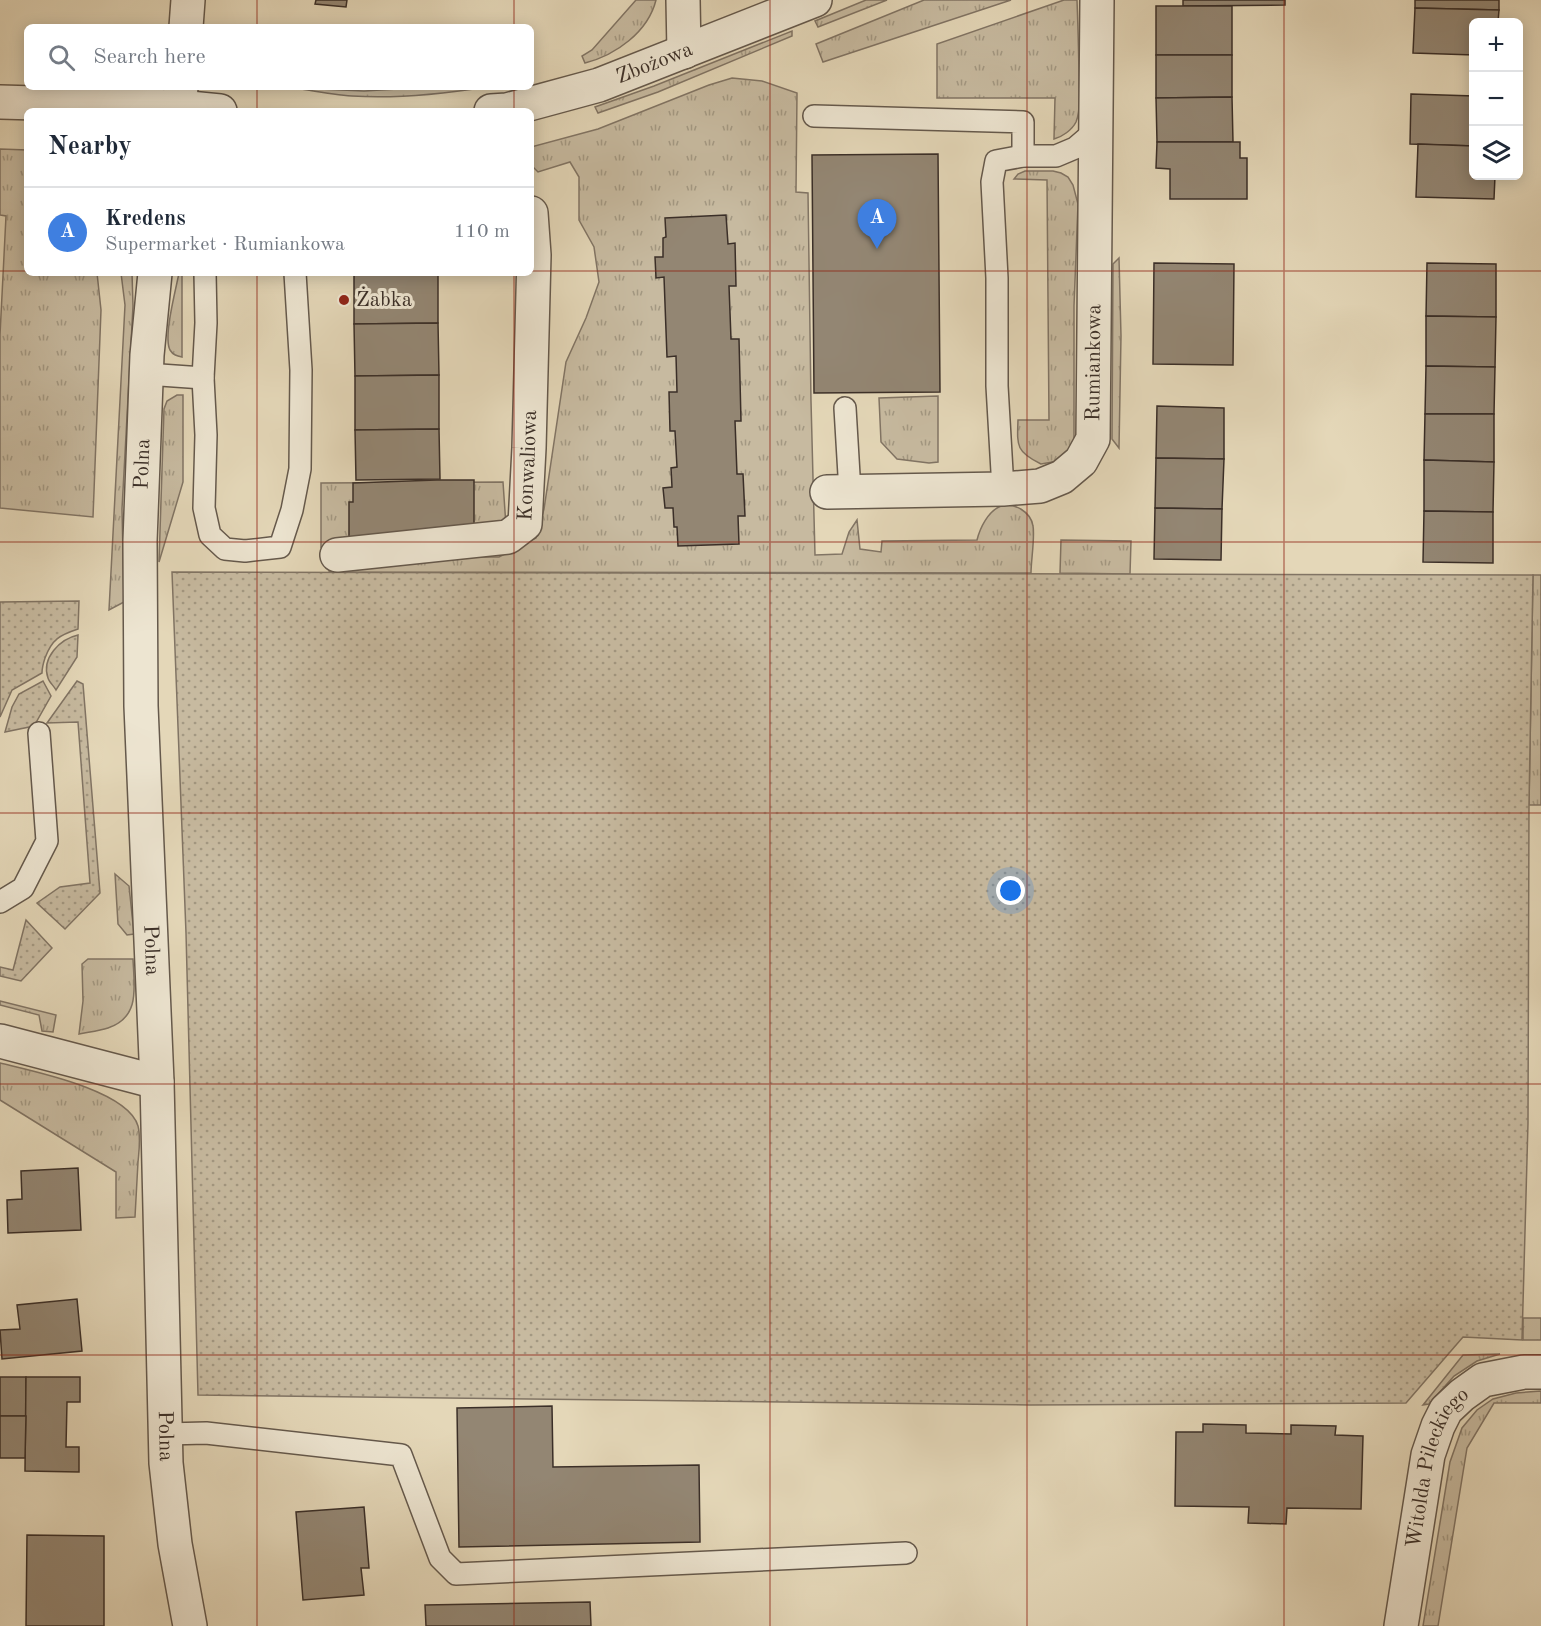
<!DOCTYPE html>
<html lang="en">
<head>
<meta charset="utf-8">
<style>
  :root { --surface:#fff; --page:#f2f2f3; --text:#1f2937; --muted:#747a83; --line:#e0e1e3; --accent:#8f2418 }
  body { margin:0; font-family:"Old Standard TT",serif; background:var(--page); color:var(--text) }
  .controls { position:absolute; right:18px; top:18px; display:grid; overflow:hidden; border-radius:9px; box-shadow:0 3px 15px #0003 }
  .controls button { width:54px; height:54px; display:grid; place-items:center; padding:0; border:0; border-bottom:2px solid var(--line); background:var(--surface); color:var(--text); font:30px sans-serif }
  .you { position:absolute; left:1011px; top:891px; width:21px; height:21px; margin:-15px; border:4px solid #fff; border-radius:50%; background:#1a73e8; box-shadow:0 0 0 9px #1a73e833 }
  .badge { display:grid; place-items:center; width:39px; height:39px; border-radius:50%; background:var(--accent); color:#fff; font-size:20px; font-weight:700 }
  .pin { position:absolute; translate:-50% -50px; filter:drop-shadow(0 2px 3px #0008) }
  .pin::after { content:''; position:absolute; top:32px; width:21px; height:18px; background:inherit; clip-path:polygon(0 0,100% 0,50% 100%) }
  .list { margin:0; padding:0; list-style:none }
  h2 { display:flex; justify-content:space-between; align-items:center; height:78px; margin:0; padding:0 24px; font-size:26px }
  h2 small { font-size:20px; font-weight:400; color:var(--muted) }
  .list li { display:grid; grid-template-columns:39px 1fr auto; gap:18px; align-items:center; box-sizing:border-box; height:90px; padding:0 24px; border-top:2px solid var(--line) }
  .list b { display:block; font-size:22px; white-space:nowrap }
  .list p { margin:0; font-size:20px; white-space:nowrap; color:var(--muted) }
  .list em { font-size:20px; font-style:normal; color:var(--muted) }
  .icon { flex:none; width:33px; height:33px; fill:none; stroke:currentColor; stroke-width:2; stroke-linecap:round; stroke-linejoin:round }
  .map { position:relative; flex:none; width:1541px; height:1626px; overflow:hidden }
  .search { position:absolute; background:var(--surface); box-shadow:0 3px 15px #0003; left:24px; top:24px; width:510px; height:66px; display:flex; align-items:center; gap:15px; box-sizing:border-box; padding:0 21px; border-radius:9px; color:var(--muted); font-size:22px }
  .panel { position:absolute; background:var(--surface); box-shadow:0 3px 15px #0003; left:24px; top:108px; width:510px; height:168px; border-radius:9px }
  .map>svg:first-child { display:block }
  .grass { fill:url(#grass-tufts); stroke:#817464; stroke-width:1.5 }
  .garden { fill:url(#garden-dots); stroke:#817464; stroke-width:1.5 }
  .building { fill:#938673; stroke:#3b2f28; stroke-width:1.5 }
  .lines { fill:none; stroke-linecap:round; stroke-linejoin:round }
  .service-casing { stroke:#65594c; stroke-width:24 }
  .minor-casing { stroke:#65594c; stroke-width:36 }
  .tertiary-casing { stroke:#65594c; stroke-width:36 }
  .service { stroke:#ede5d1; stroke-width:21 }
  .minor { stroke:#ede5d1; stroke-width:33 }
  .tertiary { stroke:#ede5d1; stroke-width:33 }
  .grid { fill:none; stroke:#8f2418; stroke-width:1.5; stroke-opacity:0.55 }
  .poi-dot { fill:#8f2418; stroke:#ede5d1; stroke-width:2 }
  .labels { text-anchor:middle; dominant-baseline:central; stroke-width:6; stroke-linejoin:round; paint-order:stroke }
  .street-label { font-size:21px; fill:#3b2f28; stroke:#ede5d1 }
  .poi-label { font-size:21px; fill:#3b2f28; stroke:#ede5d1; text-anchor:start }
</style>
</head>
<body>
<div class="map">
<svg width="1541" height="1626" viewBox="0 0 1541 1626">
  <defs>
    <pattern id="grass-tufts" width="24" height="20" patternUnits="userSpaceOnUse" patternTransform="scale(1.5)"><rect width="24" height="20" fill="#c7baa0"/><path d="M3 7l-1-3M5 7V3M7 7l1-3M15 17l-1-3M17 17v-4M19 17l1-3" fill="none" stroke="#a39882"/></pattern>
    <pattern id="garden-dots" width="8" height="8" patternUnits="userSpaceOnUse" patternTransform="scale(1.5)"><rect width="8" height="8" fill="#c7baa0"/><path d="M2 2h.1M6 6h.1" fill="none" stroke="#a39882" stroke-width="1.8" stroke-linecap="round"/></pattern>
  </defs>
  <rect width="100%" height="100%" fill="#e4d7b8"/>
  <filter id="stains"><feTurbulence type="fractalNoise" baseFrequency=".00333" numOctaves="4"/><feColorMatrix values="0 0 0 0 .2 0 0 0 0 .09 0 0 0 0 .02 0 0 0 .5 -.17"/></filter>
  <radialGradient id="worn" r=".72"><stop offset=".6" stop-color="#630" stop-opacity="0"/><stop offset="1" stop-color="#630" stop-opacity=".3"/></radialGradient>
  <g class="grass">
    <path d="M636,0H656C648,32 616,55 585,63L582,56L592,50Z"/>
    <polygon points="866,0 887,0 818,27 815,21"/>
    <polygon points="924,0 1011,0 823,62 816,44"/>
    <path d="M1064,0H1077C1078,28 1079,56 1079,85C1079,97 1081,111 1076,122C1072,130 1062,137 1054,139L1055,98H937V44Z"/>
    <polygon points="792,31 792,36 658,92 598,113 595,107 654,86"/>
    <path d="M732,78L762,81L797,93L796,192L808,193L811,401L815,555L842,554L849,532L857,520L860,549L881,552L882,541L977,540C980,528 988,511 1001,506C1014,502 1031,512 1033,526C1035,537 1031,561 1031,573L329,572L335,566L447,557H499L536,538L544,509L566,362L586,318L599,282L594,247L579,220V177L570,162L538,172L531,165V147L598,129L709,85Z"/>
    <path d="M432,87H487C443,94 397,99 352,96C333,95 314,91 296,88L364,91Z"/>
    <polygon points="0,149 27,150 27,273 97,273 101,310 93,517 0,508 0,335 6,216 0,215"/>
    <path d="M1025,171H1053L1061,173L1068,177L1073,185L1078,204L1074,306V445L1058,461L1041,464C1016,452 1017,446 1018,420H1049L1047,180L1014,179L1018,174Z"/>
    <polygon points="1119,258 1121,336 1119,448 1112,439 1113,264"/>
    <polygon points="121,273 132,273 133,306 122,509 124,602 109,610 125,305"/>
    <path d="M179,273H182V357C177,356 173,355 170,350C163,337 176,289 179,273Z"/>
    <polygon points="177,395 183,395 183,482 159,562 164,409 167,401"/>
    <polygon points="938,396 938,462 929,463 897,459 881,442 879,398"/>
    <polygon points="503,482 506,526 353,538 321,547 321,483"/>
    <polygon points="1061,540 1131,541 1130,574 1060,573"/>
    <polygon points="1533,575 1541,575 1541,805 1529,805"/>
    <polygon points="115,874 129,886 134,934 127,935 118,924"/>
    <path d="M88,959H133C134,986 141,1017 108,1028C99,1031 89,1032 79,1034L83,1001L82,964Z"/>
    <polygon points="0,1001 56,1015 53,1032 42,1031 39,1015 0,1005"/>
    <path d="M0,1063C32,1071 128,1090 138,1126C141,1138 139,1151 138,1162C137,1181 136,1199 135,1217L116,1218V1172L0,1100Z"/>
    <rect x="1523" y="1318" width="18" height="22"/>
    <polygon points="1500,1354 1477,1361 1454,1376 1429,1404 1423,1405 1463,1355"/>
    <polygon points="1541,1391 1541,1403 1494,1403 1467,1448 1438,1626 1423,1626 1450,1462 1462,1428 1477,1410 1493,1399 1516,1393"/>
  </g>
  <g class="garden">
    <polygon points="172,572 1533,575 1529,805 1528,1123 1522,1340 1463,1337 1406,1403 1030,1405 198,1395 186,933"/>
    <path d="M79,601L78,629C60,635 52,639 45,658C43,664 42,667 42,673L12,690L0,717V602Z"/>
    <path d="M78,635L77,657L56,690C54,686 49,682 48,678C41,658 60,639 78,635Z"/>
    <polygon points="43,681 51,696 34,726 5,732 12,707 19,694"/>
    <polygon points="77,681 83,684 100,893 65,929 37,903 60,887 90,883 78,722 47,723"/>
    <polygon points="26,920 52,948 21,981 0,976 0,967 13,970"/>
  </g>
  <g class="building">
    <polygon points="316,0 347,0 346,7 315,4"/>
    <polygon points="1183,0 1285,0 1285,5 1183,6"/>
    <polygon points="1415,0 1499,0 1499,10 1415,8"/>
    <rect x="1156" y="6" width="76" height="49"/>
    <polygon points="1415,8 1499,10 1498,22 1474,22 1474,55 1413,53"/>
    <polygon points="1156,55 1232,55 1232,97 1156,98"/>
    <polygon points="1411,94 1474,96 1474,146 1410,144"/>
    <polygon points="1232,97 1233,142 1157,142 1156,98"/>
    <polygon points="1157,142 1240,142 1240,158 1247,158 1247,199 1170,199 1170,169 1156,168"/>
    <polygon points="1418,144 1474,146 1474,176 1495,176 1494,199 1416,197"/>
    <polygon points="938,154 940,392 814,393 812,155"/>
    <polygon points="726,215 728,244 735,243 736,286 729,286 731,339 739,339 741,421 735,421 737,474 743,474 745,516 738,516 739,544 678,546 677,527 674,527 673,508 665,508 663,488 672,487 671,468 677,467 675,431 670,431 669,392 677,392 676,356 667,357 664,277 656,278 655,257 663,257 663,238 666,237 665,218"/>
    <polygon points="1154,263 1234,264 1233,365 1153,364"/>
    <polygon points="1427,263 1496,264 1496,317 1426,316"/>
    <polygon points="438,273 438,323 354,324 354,274"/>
    <polygon points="1426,316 1496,317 1495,367 1426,366"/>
    <polygon points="438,323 439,375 355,376 354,324"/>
    <polygon points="1426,366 1495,367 1494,414 1425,414"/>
    <polygon points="439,375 439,429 355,430 355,376"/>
    <polygon points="1157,406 1224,408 1224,459 1156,458"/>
    <polygon points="1425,414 1494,414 1494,462 1424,460"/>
    <polygon points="439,429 440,479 356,480 355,430"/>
    <polygon points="1156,458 1224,459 1222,509 1155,508"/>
    <polygon points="1424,460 1494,462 1493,512 1424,511"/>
    <polygon points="437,480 474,480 474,539 349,539 349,502 353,502 353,483"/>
    <polygon points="1155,508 1222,509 1221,560 1154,559"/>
    <polygon points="1424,511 1493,512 1493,563 1423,562"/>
    <polygon points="78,1168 81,1230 8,1233 7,1200 22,1199 21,1171"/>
    <polygon points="77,1299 82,1351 2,1359 0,1330 20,1329 17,1305"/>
    <rect x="0" y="1377" width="26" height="39"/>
    <polygon points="26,1377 80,1377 80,1402 67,1402 66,1447 79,1447 79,1472 25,1471"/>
    <polygon points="552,1406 553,1467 699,1465 700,1542 459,1547 457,1408"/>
    <polygon points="0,1416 26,1416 25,1458 0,1458"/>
    <polygon points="1203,1424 1246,1425 1246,1433 1291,1434 1291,1425 1336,1426 1335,1435 1363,1436 1361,1509 1287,1508 1286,1524 1248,1523 1249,1507 1175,1506 1176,1432 1203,1432"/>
    <polygon points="364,1507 369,1568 361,1568 364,1595 303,1600 296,1512"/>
    <polygon points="27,1535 104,1536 104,1626 26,1626"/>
    <polygon points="590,1602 591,1626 426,1626 425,1605"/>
  </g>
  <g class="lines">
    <defs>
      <g id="service">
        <polyline points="814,116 1023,122 1023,156"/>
        <polyline points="205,273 206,323 203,378 206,435 204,508 210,535 225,549 245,551 280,547 292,510 300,469 301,370 295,273"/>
        <polyline points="146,374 203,378"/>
        <polyline points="845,408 850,492"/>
        <polyline points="1003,489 997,386 997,278 992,182 996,161 1023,156 1056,156 1075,148 1096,130"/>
        <polyline points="0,902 23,888 47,841 39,733"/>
        <polyline points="166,1434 206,1433 401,1455 440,1558 456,1574 906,1553"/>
      </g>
      <g id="minor">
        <polyline points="683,0 684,52"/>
        <polyline points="186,27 188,0"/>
        <polyline points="179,111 181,87"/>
        <path id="s1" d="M155,273L147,355L140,541L141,706L157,1082L166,1463L175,1544L190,1626"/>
        <path id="s2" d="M827,492L1003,489L1040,486L1062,477L1081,461L1093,439L1097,0"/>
        <path id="s3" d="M337,555L508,537L525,524L529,448L534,255L531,213"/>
        <polyline points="0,1041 157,1082"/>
        <path id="s4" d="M1401,1626L1428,1455L1438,1426L1446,1410L1462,1395L1483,1380L1524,1372H1541"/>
      </g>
      <g id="tertiary">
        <polyline points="0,102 179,107 220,111"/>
        <path id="s5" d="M491,111L507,110L599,85L815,0"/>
      </g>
    </defs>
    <use href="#service" class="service-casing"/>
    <use href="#minor" class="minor-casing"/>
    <use href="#tertiary" class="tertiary-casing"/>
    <use href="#service" class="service"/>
    <use href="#minor" class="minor"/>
    <use href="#tertiary" class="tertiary"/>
  </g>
  <path class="grid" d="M257,0V27M514,0V27M770,0V1626M1027,0V1626M1284,0V1626M257,87V111M514,87V111M0,271H27M531,271H1541M257,273V1626M514,273V1626M0,542H1541M0,813H1541M0,1084H1541M0,1355H1541"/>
  <circle class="poi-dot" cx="344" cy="300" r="6"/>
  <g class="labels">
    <g class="street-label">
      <text stroke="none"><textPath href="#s5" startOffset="171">Zbożowa</textPath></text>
      <text stroke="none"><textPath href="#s2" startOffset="363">Rumiankowa</textPath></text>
      <text stroke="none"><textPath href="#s3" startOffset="252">Konwaliowa</textPath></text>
      <text transform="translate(143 464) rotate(-88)">Polna</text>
      <text stroke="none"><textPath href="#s1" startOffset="678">Polna</textPath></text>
      <text stroke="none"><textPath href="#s1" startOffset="1164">Polna</textPath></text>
      <text stroke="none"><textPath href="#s4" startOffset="164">Witolda Pileckiego</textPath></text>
    </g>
    <g class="poi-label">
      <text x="356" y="300">Żabka</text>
    </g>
  </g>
  <rect width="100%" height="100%" filter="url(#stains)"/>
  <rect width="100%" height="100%" fill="url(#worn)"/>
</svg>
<div class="controls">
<button>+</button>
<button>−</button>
<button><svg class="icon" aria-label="layers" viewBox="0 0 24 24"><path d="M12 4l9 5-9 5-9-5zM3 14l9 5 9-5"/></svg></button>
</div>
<div class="you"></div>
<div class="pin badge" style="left:877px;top:249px;background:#3f7fe0">A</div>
<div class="search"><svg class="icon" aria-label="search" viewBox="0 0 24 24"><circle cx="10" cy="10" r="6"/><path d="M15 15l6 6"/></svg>Search here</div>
<section class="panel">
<h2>Nearby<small></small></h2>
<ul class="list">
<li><span class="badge" style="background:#3f7fe0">A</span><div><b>Kredens</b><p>Supermarket · Rumiankowa</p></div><em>110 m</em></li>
</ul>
</section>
</div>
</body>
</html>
